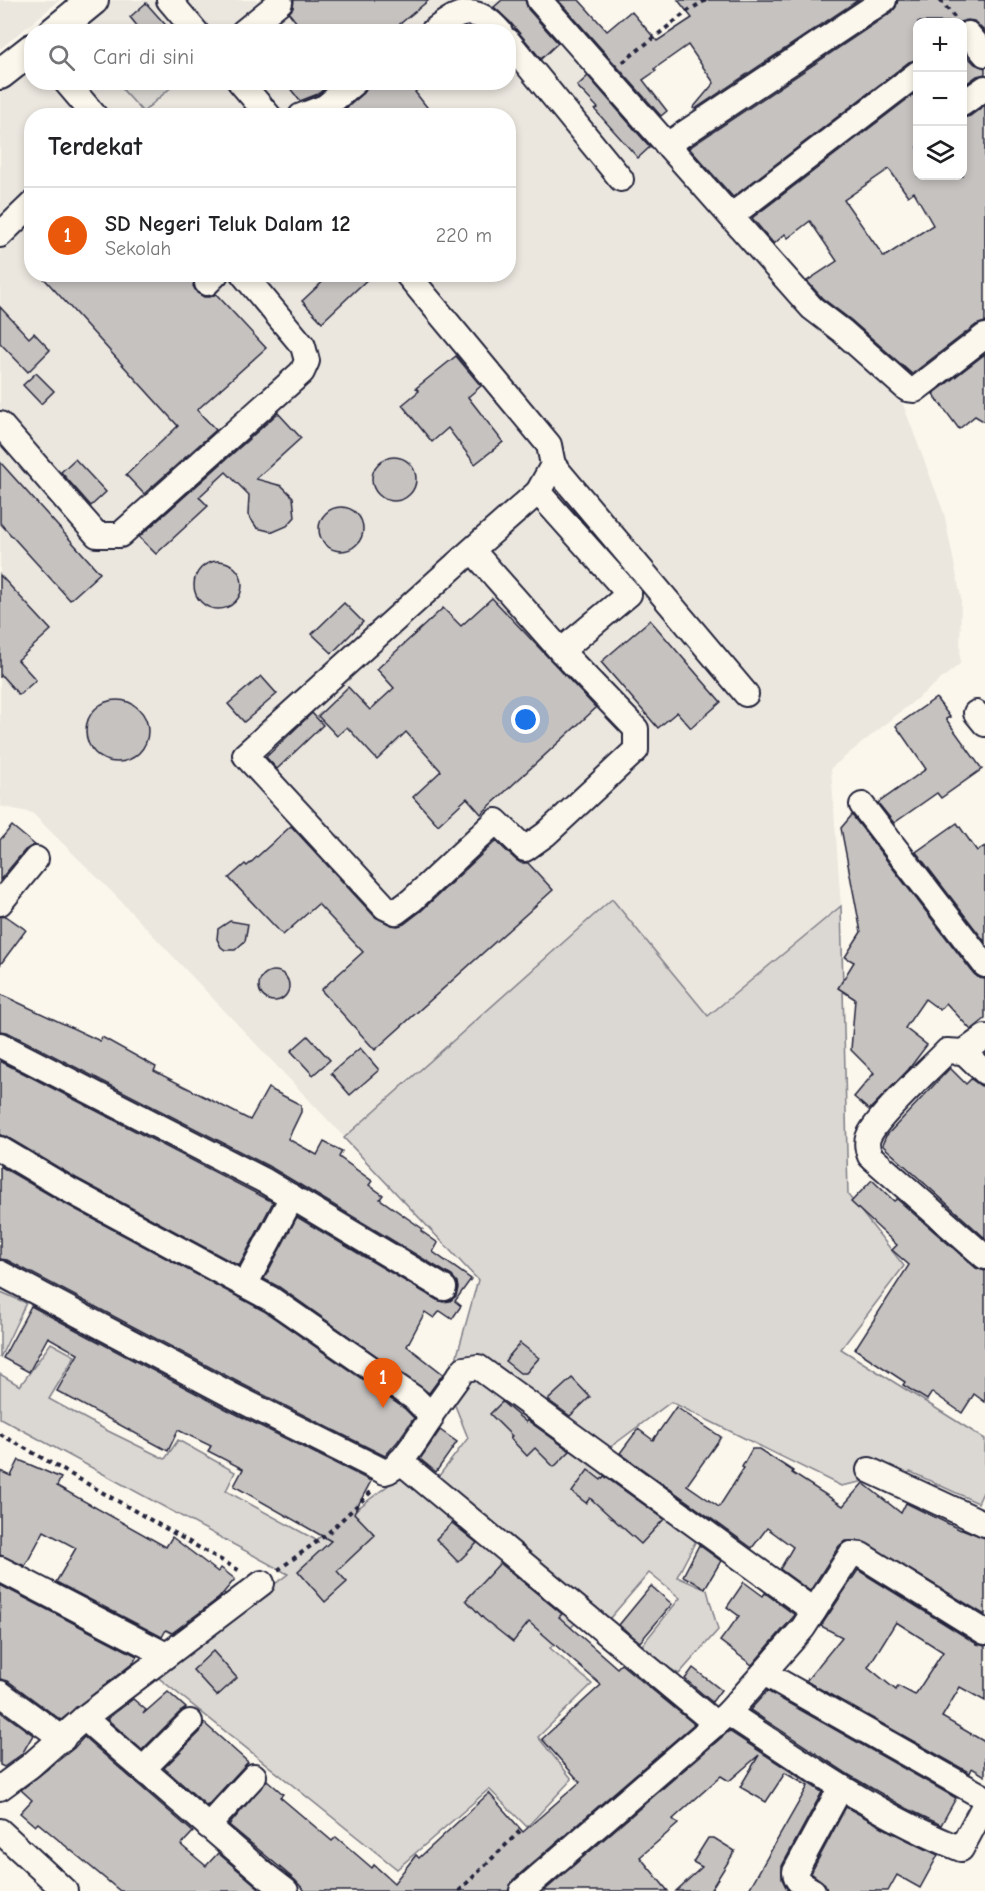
<!DOCTYPE html>
<html lang="id">
<head>
<meta charset="utf-8">
<style>
  :root { --surface:#fff; --page:#f6f6f6; --text:#202124; --muted:#757577; --line:#e0e0e0; --accent:#ea580c }
  body { margin:0; font-family:"Comic Neue",sans-serif; background:var(--page); color:var(--text) }
  .controls { position:absolute; right:18px; top:18px; display:grid; overflow:hidden; border-radius:12px; box-shadow:0 3px 9px #0003 }
  .controls button { width:54px; height:54px; display:grid; place-items:center; padding:0; border:0; border-bottom:2px solid var(--line); background:var(--surface); color:var(--text); font:30px sans-serif }
  .you { position:absolute; left:526px; top:720px; width:21px; height:21px; margin:-15px; border:4px solid #fff; border-radius:50%; background:#1a73e8; box-shadow:0 0 0 9px #1a73e833 }
  .badge { display:grid; place-items:center; width:39px; height:39px; border-radius:50%; background:var(--accent); color:#fff; font-size:20px; font-weight:700 }
  .pin { position:absolute; translate:-50% -50px; filter:drop-shadow(0 2px 3px #0008) }
  .pin::after { content:''; position:absolute; top:32px; width:21px; height:18px; background:inherit; clip-path:polygon(0 0,100% 0,50% 100%) }
  .list { margin:0; padding:0; list-style:none }
  h2 { display:flex; justify-content:space-between; align-items:center; height:78px; margin:0; padding:0 24px; font-size:26px }
  h2 small { font-size:20px; font-weight:400; color:var(--muted) }
  .list li { display:grid; grid-template-columns:39px 1fr auto; gap:18px; align-items:center; box-sizing:border-box; height:96px; padding:0 24px; border-top:2px solid var(--line) }
  .list b { display:block; font-size:22px; white-space:nowrap }
  .list p { margin:0; font-size:20px; white-space:nowrap; color:var(--muted) }
  .list em { font-size:20px; font-style:normal; color:var(--muted) }
  .icon { flex:none; width:33px; height:33px; fill:none; stroke:currentColor; stroke-width:2; stroke-linecap:round; stroke-linejoin:round }
  .map { position:relative; flex:none; width:985px; height:1891px; overflow:hidden }
  .search { position:absolute; background:var(--surface); box-shadow:0 3px 9px #0003; left:24px; top:24px; width:492px; height:66px; display:flex; align-items:center; gap:15px; box-sizing:border-box; padding:0 21px; border-radius:24px; color:var(--muted); font-size:22px }
  .panel { position:absolute; background:var(--surface); box-shadow:0 3px 9px #0003; left:24px; top:108px; width:492px; height:174px; border-radius:24px }
  .map>svg:first-child { display:block }
  .built { fill:#ebe7df; fill-rule:evenodd }
  .green { fill:#dbd8d3; stroke:#7e7d87; stroke-width:1.5 }
  .building { fill:#c6c2c0; stroke:#22223b; stroke-width:1.5; fill-rule:evenodd }
  .lines { fill:none; stroke-linecap:round; stroke-linejoin:round }
  .minor-casing { stroke:#22223b; stroke-width:28 }
  .major-casing { stroke:#22223b; stroke-width:34 }
  .path { stroke:#22223b; stroke-width:4; stroke-dasharray:4.5 4.5; stroke-linecap:butt }
  .minor { stroke:#fbf7ec; stroke-width:24 }
  .major { stroke:#fbf7ec; stroke-width:30 }
</style>
</head>
<body>
<div class="map">
<svg width="985" height="1891" viewBox="0 0 985 1891">
  <rect width="100%" height="100%" fill="#fbf7ec"/>
  <filter id="ink" filterUnits="userSpaceOnUse"><feTurbulence type="fractalNoise" baseFrequency=".0167" numOctaves="2"/><feDisplacementMap in="SourceGraphic" scale="12" xChannelSelector="R" yChannelSelector="G"/><feConvolveMatrix kernelMatrix="1 2 1 2 8 2 1 2 1" color-interpolation-filters="sRGB"/></filter>
  <g filter="url(#ink)">
    <g class="built">
      <polygon points="0,0 60,0 0,49"/>
      <path d="M111,0H540L901,399L944,513L961,598L960,664L831,768L841,906L848,1195L469,1269L113,893L32,813L0,806V89L31,64L32,82H508V32L72,31ZM32,116H508V274H32Z"/>
    </g>
    <g class="green">
      <polygon points="132,83 132,82 176,83 143,112 123,90"/>
      <polygon points="612,899 708,1016 841,906 848,1195 904,1266 841,1349 985,1439 985,1488 978,1503 911,1472 841,1486 671,1402 608,1449 700,1533 677,1577 707,1590 718,1630 679,1674 638,1650 680,1598 649,1573 610,1618 590,1609 550,1648 592,1684 538,1737 572,1779 527,1827 489,1789 397,1869 155,1675 288,1574 0,1418 0,1374 20,1386 51,1343 75,1356 49,1399 108,1431 165,1459 178,1440 235,1472 226,1491 316,1540 411,1468 435,1481 468,1438 448,1388 478,1280 344,1138"/>
      <polygon points="1,1292 26,1303 0,1358 0,1295"/>
    </g>
    <g class="building">
      <polygon points="294,0 429,0 390,32 304,32 289,13 293,8"/>
      <polygon points="502,0 525,0 528,9 558,43 541,59 510,22 494,7"/>
      <polygon points="558,0 579,0 607,31 631,11 657,41 692,18 678,0 858,0 695,109 693,108 714,83 688,45 654,69 656,71 643,80 667,111 661,116"/>
      <polygon points="898,0 985,0 985,32 974,21 967,20 960,22 918,22 918,59 909,62 733,197 689,148 892,12 896,7"/>
      <polygon points="146,3 172,32 142,32 130,17"/>
      <polygon points="963,52 975,64 985,68 985,74 977,76 963,86"/>
      <polygon points="588,76 650,147 638,158 595,110 598,108 577,86"/>
      <polygon points="285,82 332,82 318,94 300,101"/>
      <polygon points="369,82 426,82 415,92 434,116 337,116 364,93"/>
      <path d="M918,91V176H963V118L970,116L985,105V322L976,325L912,374L851,320L822,298L807,281L837,261L810,221L788,238L785,234L774,244L752,218ZM889,169L908,196L914,192L933,225L884,257L844,200Z"/>
      <polygon points="40,274 196,274 193,286 197,293 204,297 210,297 216,294 266,348 197,410 216,430 144,494 126,475 178,426"/>
      <polygon points="331,274 373,274 322,322 302,301"/>
      <polygon points="0,307 29,338 34,333 50,350 28,372 0,343"/>
      <polygon points="985,354 985,422 975,416 959,429 933,394"/>
      <polygon points="456,356 481,386 468,397 503,442 475,464 448,428 432,442 402,405 419,391 416,388"/>
      <polygon points="36,373 54,391 41,404 23,385"/>
      <polygon points="278,413 301,438 256,479 282,486 293,497 295,517 287,526 273,532 257,528 248,515 249,495 226,472 199,497 208,506 156,554 139,537"/>
      <circle cx="394" cy="479" r="22"/>
      <polygon points="75,459 106,492 91,506 61,472"/>
      <polygon points="0,462 100,573 70,600 0,523"/>
      <circle cx="341" cy="529" r="22"/>
      <circle cx="218" cy="585" r="24"/>
      <polygon points="0,575 51,630 18,660 36,680 19,695 2,676 0,677"/>
      <polygon points="492,598 596,708 481,814 467,798 438,825 413,797 441,771 406,732 377,760 347,727 337,736 318,716 348,687 370,710 394,688 377,669 443,608 461,626"/>
      <polygon points="344,603 363,622 332,653 312,634"/>
      <polygon points="650,620 721,702 691,728 677,712 658,728 601,662"/>
      <polygon points="261,676 277,694 244,722 228,704"/>
      <polygon points="936,698 950,717 946,719 982,769 941,798 937,793 894,823 878,803 926,769 896,726"/>
      <circle cx="117" cy="731" r="31"/>
      <polygon points="312,713 323,725 277,769 266,757"/>
      <polygon points="852,815 974,974 979,978 985,979 985,1019 971,1030 946,1003 940,1010 925,999 905,1028 927,1045 908,1070 869,1110 854,1097 874,1073 851,1050 855,999 838,988 854,962 845,957 861,932 841,828"/>
      <polygon points="957,823 977,851 985,846 985,942 916,852"/>
      <polygon points="12,826 35,845 25,850 0,880 0,840"/>
      <polygon points="291,826 375,917 391,925 398,926 404,924 421,911 496,841 516,860 521,863 528,863 553,890 375,1050 321,990 363,952 318,904 283,935 229,878 245,864 247,866"/>
      <polygon points="6,916 26,930 0,965 0,917"/>
      <polygon points="230,921 248,924 245,941 235,950 225,950 221,947 217,939 218,929"/>
      <circle cx="274" cy="986" r="15"/>
      <polygon points="0,994 100,1041 102,1037 156,1067 154,1071 250,1120 268,1088 301,1105 301,1112 288,1139 317,1155 324,1142 342,1151 339,1157 372,1181 369,1185 383,1195 380,1199 423,1229 421,1231 438,1243 433,1252 471,1279 455,1301 461,1306 452,1319 440,1311 434,1318 425,1312 407,1346 443,1374 429,1393 279,1287 264,1279 297,1217 437,1300 443,1302 450,1301 456,1296 458,1288 457,1282 452,1276 272,1168 7,1032 0,1031"/>
      <polygon points="308,1036 330,1060 313,1075 291,1051"/>
      <polygon points="360,1048 379,1070 350,1095 331,1073"/>
      <polygon points="0,1061 273,1202 239,1266 76,1178 7,1137 0,1135"/>
      <polygon points="950,1068 966,1084 971,1079 981,1086 985,1086 985,1238 882,1145 886,1136"/>
      <polygon points="0,1166 62,1202 264,1311 405,1409 414,1418 398,1441 385,1456 240,1383 7,1260 0,1259"/>
      <polygon points="872,1180 894,1201 897,1199 976,1268 985,1271 985,1402 974,1394 962,1413 932,1392 927,1400 903,1385 905,1382 855,1349 909,1265 892,1250 897,1245 851,1202"/>
      <polygon points="31,1306 226,1409 371,1481 354,1513 375,1535 337,1571 347,1582 325,1602 298,1571 331,1541 234,1486 243,1469 208,1451 211,1446 178,1430 168,1451 57,1391 78,1354 48,1337 29,1372 3,1358"/>
      <polygon points="520,1343 539,1358 526,1373 520,1373 505,1361"/>
      <polygon points="572,1378 590,1397 570,1416 548,1400"/>
      <polygon points="502,1402 526,1422 527,1420 570,1451 554,1467 535,1448 527,1456 510,1438 512,1436 490,1414"/>
      <polygon points="676,1407 721,1437 687,1485 719,1507 744,1468 742,1467 752,1449 759,1449 793,1471 792,1473 843,1506 863,1483 901,1513 906,1503 961,1530 962,1529 985,1538 985,1615 862,1541 845,1541 839,1546 810,1591 780,1569 793,1547 767,1528 752,1548 620,1453 638,1429 653,1440"/>
      <polygon points="440,1430 457,1442 436,1472 420,1459"/>
      <polygon points="19,1460 61,1478 57,1486 166,1547 172,1537 218,1572 221,1568 235,1579 219,1598 172,1633 166,1630 162,1637 56,1582 76,1548 44,1531 25,1566 0,1555 0,1471 11,1476"/>
      <polygon points="588,1470 601,1480 604,1476 664,1519 641,1544 590,1498 586,1503 572,1492"/>
      <polygon points="452,1523 477,1543 458,1562 436,1539"/>
      <polygon points="699,1545 721,1561 705,1588 683,1576"/>
      <polygon points="500,1563 562,1614 559,1617 617,1668 621,1664 694,1724 513,1880 508,1891 305,1891 295,1880 229,1825 267,1780 283,1794 280,1797 332,1841 336,1837 372,1868 374,1865 394,1883 416,1855 419,1858 489,1793 523,1832 580,1782 542,1739 601,1685 529,1622 513,1642 484,1619 466,1600"/>
      <path d="M858,1570L977,1644L985,1646V1701L960,1687L942,1717L985,1742V1776L972,1768L970,1773L806,1681L842,1637L821,1626ZM896,1622L943,1652L915,1695L898,1686L896,1690L868,1667Z"/>
      <polygon points="744,1582 763,1596 765,1593 795,1615 752,1665 720,1641 739,1616 727,1607"/>
      <polygon points="0,1585 137,1656 133,1663 61,1720 8,1681 0,1679"/>
      <polygon points="651,1586 672,1604 640,1642 619,1625"/>
      <polygon points="213,1651 237,1678 217,1696 193,1670"/>
      <polygon points="693,1668 721,1690 712,1702 685,1679"/>
      <polygon points="767,1691 956,1798 941,1825 906,1808 849,1775 750,1710"/>
      <polygon points="168,1692 186,1708 180,1712 142,1750 107,1719 133,1699 146,1710 143,1714"/>
      <polygon points="0,1711 33,1735 22,1754 4,1767 0,1765"/>
      <polygon points="204,1723 248,1762 207,1806 164,1768 200,1732"/>
      <polygon points="729,1731 822,1792 782,1866 782,1879 788,1891 748,1891 808,1786 785,1773 766,1802 740,1787 759,1755 729,1781 721,1776 673,1819 678,1824 640,1857 668,1891 544,1891"/>
      <polygon points="84,1737 193,1832 181,1845 206,1866 218,1853 259,1888 257,1891 120,1891 38,1823 35,1826 20,1813 32,1800 21,1790 74,1748"/>
      <polygon points="846,1807 893,1833 938,1855 920,1888 897,1875 888,1891 827,1891 825,1884 811,1873"/>
      <polygon points="708,1838 714,1838 735,1851 710,1891 676,1891 702,1867 693,1862"/>
    </g>
    <g class="lines">
      <defs>
        <g id="minor">
          <polyline points="169,0 196,32"/>
          <polyline points="539,0 812,308 842,331 907,389 915,390 985,336"/>
          <polyline points="243,32 280,2"/>
          <path d="M432,32C458,11 476,3 500,32"/>
          <polyline points="962,38 968,34 985,54"/>
          <polyline points="508,41 621,179"/>
          <polyline points="66,82 95,116"/>
          <polyline points="240,82 269,116"/>
          <polyline points="962,104 985,88"/>
          <polyline points="301,116 325,107 355,82"/>
          <polyline points="667,145 884,0"/>
          <polyline points="731,216 918,73"/>
          <polyline points="0,235 32,204"/>
          <polyline points="407,274 549,445 553,465 538,492 472,550 245,755 385,907 396,912 412,900 496,821 525,849 546,834 636,750 636,729 561,651 472,550"/>
          <polyline points="207,283 216,274"/>
          <polyline points="0,424 97,535 120,535 302,372 307,361 303,346 243,274"/>
          <polyline points="553,465 746,694"/>
          <polyline points="538,492 629,594 561,651"/>
          <polyline points="976,713 985,724"/>
          <polyline points="862,805 985,965"/>
          <polyline points="0,903 36,859"/>
          <path d="M985,1037L964,1052L947,1051C930,1069 875,1118 868,1138C866,1144 868,1151 870,1156L985,1257"/>
          <polyline points="0,1045 265,1181 444,1288"/>
          <polyline points="964,1052 985,1072"/>
          <path d="M0,1149L69,1190L271,1299L414,1398L429,1413L430,1420C420,1433 401,1469 385,1472L233,1396L0,1273"/>
          <polyline points="245,1285 292,1197"/>
          <polyline points="430,1416 464,1369 478,1367 814,1611"/>
          <polyline points="400,1461 716,1724"/>
          <polyline points="869,1470 985,1524"/>
          <polyline points="0,1569 166,1655"/>
          <polyline points="764,1673 985,1798"/>
          <polyline points="0,1693 63,1739"/>
          <path d="M728,1713C803,1762 877,1816 961,1849L985,1804"/>
          <polyline points="84,1718 264,1874 286,1891"/>
          <polyline points="143,1769 190,1722"/>
          <polyline points="0,1788 30,1766 84,1718 262,1583"/>
          <polyline points="208,1826 254,1776"/>
          <polyline points="0,1831 65,1891"/>
          <polyline points="522,1891 728,1713 803,1628 851,1554 861,1555 985,1632"/>
          <path d="M813,1891C805,1886 796,1883 795,1872L841,1787"/>
        </g>
        <g id="major">
          <polyline points="54,32 93,0"/>
          <polyline points="0,74 32,49"/>
        </g>
      </defs>
      <use href="#minor" class="minor-casing"/>
      <use href="#major" class="major-casing"/>
      <g class="path">
        <polyline points="940,0 955,18"/>
        <polyline points="623,62 689,10 706,0"/>
        <polyline points="0,1434 242,1572"/>
        <polyline points="278,1570 327,1534 373,1490"/>
        <polyline points="459,1891 522,1829"/>
      </g>
      <use href="#minor" class="minor"/>
      <use href="#major" class="major"/>
    </g>
  </g>
</svg>
<div class="controls">
<button>+</button>
<button>−</button>
<button><svg class="icon" aria-label="layers" viewBox="0 0 24 24"><path d="M12 4l9 5-9 5-9-5zM3 14l9 5 9-5"/></svg></button>
</div>
<div class="you"></div>
<div class="pin badge" style="left:383px;top:1408px">1</div>
<div class="search"><svg class="icon" aria-label="search" viewBox="0 0 24 24"><circle cx="10" cy="10" r="6"/><path d="M15 15l6 6"/></svg>Cari di sini</div>
<section class="panel">
<h2>Terdekat<small></small></h2>
<ul class="list">
<li><span class="badge">1</span><div><b>SD Negeri Teluk Dalam 12</b><p>Sekolah</p></div><em>220 m</em></li>
</ul>
</section>
</div>
</body>
</html>
